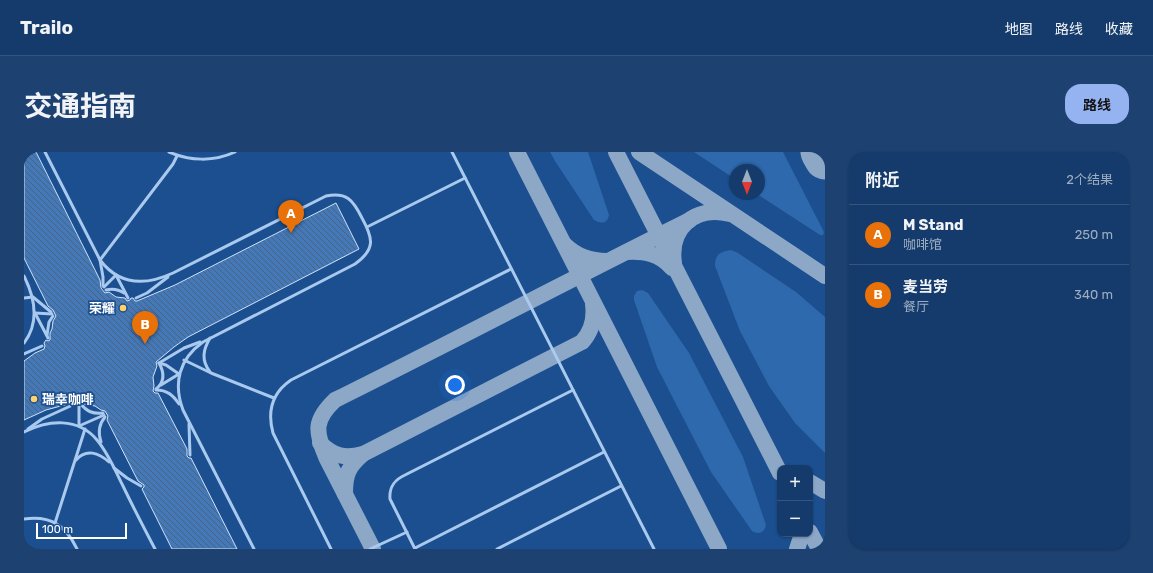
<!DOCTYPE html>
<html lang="zh">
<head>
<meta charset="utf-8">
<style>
  :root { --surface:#143b6b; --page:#1d4271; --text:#f1f3f6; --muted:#9dadc1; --line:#33557e; --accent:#95b2f1 }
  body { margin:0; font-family:Rubik,"Noto Sans SC",sans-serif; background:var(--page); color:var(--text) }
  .controls { position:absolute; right:12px; bottom:12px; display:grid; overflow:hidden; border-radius:8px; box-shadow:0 1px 3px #0004 }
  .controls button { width:36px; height:36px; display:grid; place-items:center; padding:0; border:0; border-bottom:1px solid var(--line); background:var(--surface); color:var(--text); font:20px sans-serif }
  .compass { position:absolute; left:705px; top:12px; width:36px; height:36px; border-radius:50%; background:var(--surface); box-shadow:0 1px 3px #0004; rotate:180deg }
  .scale { position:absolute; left:12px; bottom:10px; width:91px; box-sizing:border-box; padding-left:4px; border:2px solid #fff; border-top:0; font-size:11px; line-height:14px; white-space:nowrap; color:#fff; -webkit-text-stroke:3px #1b4f8f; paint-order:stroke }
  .you { position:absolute; left:431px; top:233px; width:14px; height:14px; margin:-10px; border:3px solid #fff; border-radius:50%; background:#1a73e8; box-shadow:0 0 0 6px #1a73e833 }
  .badge { display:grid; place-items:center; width:26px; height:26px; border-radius:50%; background:var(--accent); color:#fff; font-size:13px; font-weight:700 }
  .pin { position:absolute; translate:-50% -33px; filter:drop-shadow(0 1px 2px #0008) }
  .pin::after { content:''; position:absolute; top:21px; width:14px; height:12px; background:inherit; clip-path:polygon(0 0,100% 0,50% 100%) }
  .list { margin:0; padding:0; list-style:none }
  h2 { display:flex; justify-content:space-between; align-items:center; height:52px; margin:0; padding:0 16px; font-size:17px }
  h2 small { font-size:13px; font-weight:400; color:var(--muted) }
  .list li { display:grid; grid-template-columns:26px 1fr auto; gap:12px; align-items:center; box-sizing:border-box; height:60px; padding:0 16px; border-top:1px solid var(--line) }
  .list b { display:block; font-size:15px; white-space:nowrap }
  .list p { margin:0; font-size:13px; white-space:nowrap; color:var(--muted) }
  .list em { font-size:13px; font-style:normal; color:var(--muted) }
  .map { position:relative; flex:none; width:801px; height:397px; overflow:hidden; border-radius:16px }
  header { display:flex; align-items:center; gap:24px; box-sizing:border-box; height:56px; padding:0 20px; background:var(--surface); border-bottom:1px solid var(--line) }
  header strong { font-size:19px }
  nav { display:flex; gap:22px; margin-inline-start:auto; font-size:14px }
  .intro { display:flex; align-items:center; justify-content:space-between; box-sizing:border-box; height:96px; padding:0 24px }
  h1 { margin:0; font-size:28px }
  .button { padding:10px 18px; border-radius:16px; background:var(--accent); color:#111; font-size:14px; font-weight:700 }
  main { display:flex; gap:24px; padding:0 24px }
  aside { flex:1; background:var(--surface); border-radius:16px; box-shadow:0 1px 3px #0004 }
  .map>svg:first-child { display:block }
  .grass { fill:#2e69ad }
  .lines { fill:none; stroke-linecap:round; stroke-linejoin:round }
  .taxiway { stroke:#8da7c7; stroke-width:16 }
  .runway { stroke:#8da7c7; stroke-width:41 }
  .building { fill:url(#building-back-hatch); stroke:#cfe3fa }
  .service { stroke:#a9c9ee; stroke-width:3 }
  .poi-dot { fill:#ffd166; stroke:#1b4f8f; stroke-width:1.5 }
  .labels { text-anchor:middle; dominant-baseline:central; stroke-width:3.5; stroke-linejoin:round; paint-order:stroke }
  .poi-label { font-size:13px; font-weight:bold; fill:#fff; stroke:#1b4f8f; text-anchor:end }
</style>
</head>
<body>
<header>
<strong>Trailo</strong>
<nav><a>地图</a><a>路线</a><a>收藏</a></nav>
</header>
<div class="intro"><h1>交通指南</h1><a class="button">路线</a></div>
<main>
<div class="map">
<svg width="801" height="397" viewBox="0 0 801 397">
  <defs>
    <pattern id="building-back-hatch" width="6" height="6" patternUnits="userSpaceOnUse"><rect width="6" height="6" fill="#4478b7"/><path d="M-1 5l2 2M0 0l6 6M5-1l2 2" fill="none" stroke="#486282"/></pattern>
  </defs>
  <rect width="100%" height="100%" fill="#1b4f8f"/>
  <g class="grass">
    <path d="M526,0H564L585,63C583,72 578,72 570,68L531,9Z"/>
    <polygon points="670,0 759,0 800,80 799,83 796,83 733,42 735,42 735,18 711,18 711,27"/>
    <path d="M707,98L714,101L772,140L801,165V301L771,271L745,234L716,179L691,114C691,102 696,100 707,98Z"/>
    <path d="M618,138L624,141L665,201L719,305L742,373C740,381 735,383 728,379L687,320L633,215L610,148V144L613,139Z"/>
  </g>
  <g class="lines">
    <g class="taxiway">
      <polyline points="493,0 695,397"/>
      <polyline points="592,0 756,321"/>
      <polyline points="615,0 801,124"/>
      <path d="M541,93C552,104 568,109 583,109"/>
      <path d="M603,100C621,99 636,102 648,116"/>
      <path d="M650,111C645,76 671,53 706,62"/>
      <path d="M296,291C310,304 320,307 339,302"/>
      <polyline points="786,330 801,339"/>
      <path d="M321,342C321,322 324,315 339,302L558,190C568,179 571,167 569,152"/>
      <polyline points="786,380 795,397"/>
      <path d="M349,397L302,305C291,279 290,268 311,248C430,189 547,127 666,68"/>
      <polyline points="773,397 778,382"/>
    </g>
    <polyline class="runway" points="797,0 801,7"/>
  </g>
  <polygon class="building" points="0,0 12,0 76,128 77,136 81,141 85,140 92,145 101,146 103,149 106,148 107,146 109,146 111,149 113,149 151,133 312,51 335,97 164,185 150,195 132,210 133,214 129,225 130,234 129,239 131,241 134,241 163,297 163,304 165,306 167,306 213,397 148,397 118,337 120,335 120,333 114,329 83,268 84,264 81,259 77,258 71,254 60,252 57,248 53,248 44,252 22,258 0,268 0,209 11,201 20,197 21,194 20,191 22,188 24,189 26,188 26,181 28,177 29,169 32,164 29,158 24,154 0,106"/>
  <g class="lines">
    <g class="service">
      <path d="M21,0L76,108C95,133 121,134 149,121L302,44C323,40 329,48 338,66C349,86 352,97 331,112L179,190C155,207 149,231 159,258L230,397"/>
      <path d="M145,0C166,9 190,10 211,0"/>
      <polyline points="428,0 630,397"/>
      <polyline points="343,75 441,26"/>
      <polyline points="92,123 104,146"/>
      <path d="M0,124C11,146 16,170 0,191"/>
      <polyline points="79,134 79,125 76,108 149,12 153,4"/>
      <polyline points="80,135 92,123"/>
      <path d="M82,138C89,136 94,137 100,141"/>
      <polyline points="0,146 9,145 27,160"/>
      <polyline points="112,146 123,141 144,125"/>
      <polyline points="11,161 24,186"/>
      <polyline points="11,161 28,162"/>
      <polyline points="23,183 25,170 29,164"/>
      <path d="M186,186C179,198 177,208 186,220"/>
      <polyline points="0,202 18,194"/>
      <polyline points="160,208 187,221 250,246"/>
      <polyline points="135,211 160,196 176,190"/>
      <polyline points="135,211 142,213 155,222"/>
      <polyline points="137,233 155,222"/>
      <path d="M132,237C141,230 140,220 135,211"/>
      <path d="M132,238C143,238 149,243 155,252"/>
      <path d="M56,251C63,260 69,262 79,261"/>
      <polyline points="165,272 166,303"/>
      <polyline points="55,274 80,263"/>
      <polyline points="55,274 55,251"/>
      <polyline points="4,277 18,267 53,251"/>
      <path d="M0,280C24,268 54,265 73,288C84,301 91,318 99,334C109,355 120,376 131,397"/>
      <path d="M77,290C74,281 75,272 81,265"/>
      <path d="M52,308C62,296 75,301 85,310"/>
      <polyline points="90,316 103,326 117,334"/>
      <path d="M0,367C27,363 42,374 53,397"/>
      <polyline points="31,371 61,277"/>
      <polyline points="391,396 580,300"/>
      <path d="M307,397L249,281C243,259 248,241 267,228L487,117"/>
      <polyline points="346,397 383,380"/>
      <path d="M391,397L366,347C365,335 370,328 381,323L549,238"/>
      <polyline points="473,397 597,334"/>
    </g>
  </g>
  <g class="poi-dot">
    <circle cx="99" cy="156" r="4"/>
    <circle cx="10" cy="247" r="4"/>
  </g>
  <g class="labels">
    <g class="poi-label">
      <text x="91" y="156">荣耀</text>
      <text x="18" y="247" text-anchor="start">瑞幸咖啡</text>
    </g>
  </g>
</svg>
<div class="controls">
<button>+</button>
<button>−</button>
</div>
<svg class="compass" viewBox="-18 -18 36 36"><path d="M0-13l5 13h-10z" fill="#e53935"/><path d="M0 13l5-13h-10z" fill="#9dadc1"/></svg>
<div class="scale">100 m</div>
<div class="you"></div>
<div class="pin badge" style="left:267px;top:81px;background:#e8710a">A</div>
<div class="pin badge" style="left:121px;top:192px;background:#e8710a">B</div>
</div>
<aside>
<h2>附近<small>2个结果</small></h2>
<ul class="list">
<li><span class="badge" style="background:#e8710a">A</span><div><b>M Stand</b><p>咖啡馆</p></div><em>250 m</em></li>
<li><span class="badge" style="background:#e8710a">B</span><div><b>麦当劳</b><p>餐厅</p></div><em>340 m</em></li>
</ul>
</aside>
</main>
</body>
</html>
